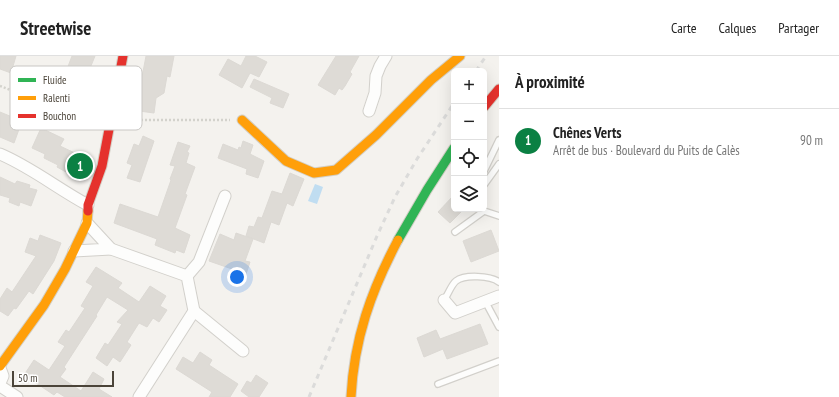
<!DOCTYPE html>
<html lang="fr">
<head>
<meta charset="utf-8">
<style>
  :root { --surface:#fff; --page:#f2f2f2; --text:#222; --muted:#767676; --line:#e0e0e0; --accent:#0b8043 }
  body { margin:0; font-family:"PT Sans Narrow",sans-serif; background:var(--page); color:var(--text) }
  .controls { position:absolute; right:12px; top:12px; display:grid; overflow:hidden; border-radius:6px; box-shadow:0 4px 16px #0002 }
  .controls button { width:36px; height:36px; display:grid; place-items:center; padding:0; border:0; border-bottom:1px solid var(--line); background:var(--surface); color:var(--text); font:20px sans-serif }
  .scale { position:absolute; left:12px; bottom:10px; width:102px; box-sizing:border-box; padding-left:4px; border:2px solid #4b4439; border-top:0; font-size:11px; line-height:14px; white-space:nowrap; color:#4b4439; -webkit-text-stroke:3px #fff; paint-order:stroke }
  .you { position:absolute; left:237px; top:221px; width:14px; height:14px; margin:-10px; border:3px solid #fff; border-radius:50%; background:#1a73e8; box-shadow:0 0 0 6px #1a73e833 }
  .badge { display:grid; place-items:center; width:26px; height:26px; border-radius:50%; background:var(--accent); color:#fff; font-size:13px; font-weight:700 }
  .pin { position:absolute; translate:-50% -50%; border:2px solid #fff; box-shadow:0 1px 4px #0006 }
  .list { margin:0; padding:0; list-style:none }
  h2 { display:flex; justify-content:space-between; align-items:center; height:52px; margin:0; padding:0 16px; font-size:17px }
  h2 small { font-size:13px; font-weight:400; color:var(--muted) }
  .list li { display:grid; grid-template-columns:26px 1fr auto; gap:12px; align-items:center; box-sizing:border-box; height:64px; padding:0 16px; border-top:1px solid var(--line) }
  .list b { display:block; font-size:15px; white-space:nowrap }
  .list p { margin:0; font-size:13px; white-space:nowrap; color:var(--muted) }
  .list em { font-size:13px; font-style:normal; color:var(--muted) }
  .icon { flex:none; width:22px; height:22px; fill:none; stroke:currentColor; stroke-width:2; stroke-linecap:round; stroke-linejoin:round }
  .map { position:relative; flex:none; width:499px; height:341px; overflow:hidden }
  header { display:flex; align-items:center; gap:24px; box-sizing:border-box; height:56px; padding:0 20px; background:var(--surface); border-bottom:1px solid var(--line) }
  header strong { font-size:19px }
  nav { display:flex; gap:22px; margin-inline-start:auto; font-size:14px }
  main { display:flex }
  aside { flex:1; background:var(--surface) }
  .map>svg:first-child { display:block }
  .water { fill:#c0ddf1 }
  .building { fill:#dedbd6; stroke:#dcd9d4 }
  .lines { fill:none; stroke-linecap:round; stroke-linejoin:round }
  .lane-casing { stroke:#d2d0cb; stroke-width:8 }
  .street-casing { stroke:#d2d0cb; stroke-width:13 }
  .fast-casing { stroke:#d3cfc5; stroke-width:11 }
  .slow-casing { stroke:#d3cfc5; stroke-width:11 }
  .jam-casing { stroke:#d3cfc5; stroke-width:11 }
  .path { stroke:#d3d2cc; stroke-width:2.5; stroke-dasharray:2 2; stroke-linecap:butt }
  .lane { stroke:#fdfdfc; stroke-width:5.5 }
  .street { stroke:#fdfdfc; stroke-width:11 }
  .fast { stroke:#30b455; stroke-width:9 }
  .slow { stroke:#ff9f0a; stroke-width:9 }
  .jam { stroke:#e5322d; stroke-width:9 }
  .rail { stroke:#dbdbda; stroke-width:3; stroke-dasharray:5 5; stroke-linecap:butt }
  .key { fill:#fff; stroke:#c9c7c4; stroke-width:1 }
  .key-label { font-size:11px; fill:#4b4439 }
</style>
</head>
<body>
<header>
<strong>Streetwise</strong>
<nav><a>Carte</a><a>Calques</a><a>Partager</a></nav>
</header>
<main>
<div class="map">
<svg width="499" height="341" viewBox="0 0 499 341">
  <rect width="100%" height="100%" fill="#f4f2ee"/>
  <polygon class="water" points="315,128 323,131 317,148 308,145"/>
  <g class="building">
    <polygon points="0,0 16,0 11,17 0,13"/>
    <polygon points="72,0 95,0 84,27 73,33 61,29"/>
    <polygon points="146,0 174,0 170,21 167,20 164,37 156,42 154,57 139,55 140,48 135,47 139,21 142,21"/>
    <polygon points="246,0 255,0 267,6 259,21 250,17 242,32 219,19 228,3 241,10"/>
    <polygon points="336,0 359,0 350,16 352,18 345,30 342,34 339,32 335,39 318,29"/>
    <polygon points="254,23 289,38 283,52 270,47 272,42 250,31"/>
    <polygon points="0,56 22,65 14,87 0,81"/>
    <polygon points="41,72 64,83 60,90 79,99 71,115 67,113 66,116 57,111 58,109 44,102 45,98 32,92"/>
    <polygon points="143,80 154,85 140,126 127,122 132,109 127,107 134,88 139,90"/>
    <polygon points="243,85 253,89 250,98 264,105 258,122 246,118 247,113 218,102 223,88 238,94 239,91 241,92"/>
    <polygon points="178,86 190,90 187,96 189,97 186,107 195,111 185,138 187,139 175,172 190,179 184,197 176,194 175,197 155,189 157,183 114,167 120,148 158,161 171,124 170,123 175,110 170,109"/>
    <polygon points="290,117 304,123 293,150 287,147 279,169 271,166 264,187 246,180 249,170 254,171 258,161 262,162 272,135 282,138"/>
    <polygon points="0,121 15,128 17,125 30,129 29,132 37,134 31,150 20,146 19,150 9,146 10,142 0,139"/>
    <polygon points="454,139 454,153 464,153 450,167 438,156"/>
    <polygon points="491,174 499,195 471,206 463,185"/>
    <polygon points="236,177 253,183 245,205 250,206 244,224 230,219 232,213 209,205 220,178 234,184"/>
    <polygon points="40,179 61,187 54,205 33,238 29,235 16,253 14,252 8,260 0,255 0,243 7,232 12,236 36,200 25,196 30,182 38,185"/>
    <polygon points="96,211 122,227 118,232 139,246 150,230 166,240 160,250 167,254 159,266 153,262 147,271 139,267 127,286 131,289 120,306 113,301 107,310 96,302 105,287 108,289 122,268 117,266 128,254 107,241 96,259 97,260 64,311 66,313 60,321 81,335 93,316 104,323 99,333 112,341 65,341 57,336 54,339 24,319 34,304 49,314 65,290 58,286 66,274 69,276 85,252 81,250 93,230 86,226"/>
    <polygon points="480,268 488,288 447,303 443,293 424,301 417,282 436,274 440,283"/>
    <polygon points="200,296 212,304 209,309 238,328 230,341 209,341 212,336 176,313 183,301 193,307"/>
    <polygon points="256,319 268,327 259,341 249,341 241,335 247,325 251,327"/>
  </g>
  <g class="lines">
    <defs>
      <g id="lane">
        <polyline points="484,115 499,84"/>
        <polyline points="484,129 499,108"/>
        <polyline points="482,153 484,155 499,160"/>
        <polyline points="455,176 484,155"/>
        <path d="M444,244C448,239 451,229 456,225C465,218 491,220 499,226"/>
        <polyline points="485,245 499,271"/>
        <polyline points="438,328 499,305"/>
      </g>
      <g id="street">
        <polyline points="369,55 375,37 376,20 380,10 386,0"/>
        <path d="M0,98C31,111 58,133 88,149"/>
        <polyline points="111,193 187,220 194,255 139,341"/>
        <polyline points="74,195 111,193 87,167"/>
        <polyline points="187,220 199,206 225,140"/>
        <polyline points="444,244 455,257 499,240"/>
        <polyline points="194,255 243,295"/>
        <polyline points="0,312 3,320 0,327"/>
        <polyline points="0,330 17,341"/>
      </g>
      <polyline id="fast" points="398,184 427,134 454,92"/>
      <g id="slow">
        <polyline points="242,64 286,105 314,117 336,114 376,79 431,24 460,0"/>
        <polyline points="0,310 44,249 65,213 87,167 88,155"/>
        <path d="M351,341C354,283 371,235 398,184"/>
      </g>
      <g id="jam">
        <polyline points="484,51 499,33"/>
        <polyline points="88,155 88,149 102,110 123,0"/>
      </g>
    </defs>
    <use href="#lane" class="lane-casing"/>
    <use href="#street" class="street-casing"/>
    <use href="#fast" class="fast-casing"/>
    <use href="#slow" class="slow-casing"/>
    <use href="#jam" class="jam-casing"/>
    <g class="path">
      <polyline points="0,30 88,63 98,63"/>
      <polyline points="125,64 230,64"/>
    </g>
    <use href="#lane" class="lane"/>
    <use href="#street" class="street"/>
    <use href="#fast" class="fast"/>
    <use href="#slow" class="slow"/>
    <use href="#jam" class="jam"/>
    <g class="rail">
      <polyline points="476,15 486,0"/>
      <polyline points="309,341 377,180 395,141 417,103 454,47"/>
    </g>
  </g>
  <rect x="10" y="10" width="132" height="64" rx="6" class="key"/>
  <rect x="18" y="22" width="18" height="4" fill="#30b455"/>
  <rect x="18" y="40" width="18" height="4" fill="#ff9f0a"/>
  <rect x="18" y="58" width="18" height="4" fill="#e5322d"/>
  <g class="key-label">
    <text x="43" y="28">Fluide</text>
    <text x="43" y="46">Ralenti</text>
    <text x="43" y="64">Bouchon</text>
  </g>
</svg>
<div class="controls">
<button>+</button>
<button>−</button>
<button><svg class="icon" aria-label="locate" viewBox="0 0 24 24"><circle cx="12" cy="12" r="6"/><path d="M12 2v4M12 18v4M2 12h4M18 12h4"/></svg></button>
<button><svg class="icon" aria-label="layers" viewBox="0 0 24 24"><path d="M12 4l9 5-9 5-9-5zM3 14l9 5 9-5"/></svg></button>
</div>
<div class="scale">50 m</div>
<div class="you"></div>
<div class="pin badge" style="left:80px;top:110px">1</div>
</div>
<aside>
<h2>À proximité<small></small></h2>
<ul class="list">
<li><span class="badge">1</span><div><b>Chênes Verts</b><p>Arrêt de bus · Boulevard du Puits de Calès</p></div><em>90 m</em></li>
</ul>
</aside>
</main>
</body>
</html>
